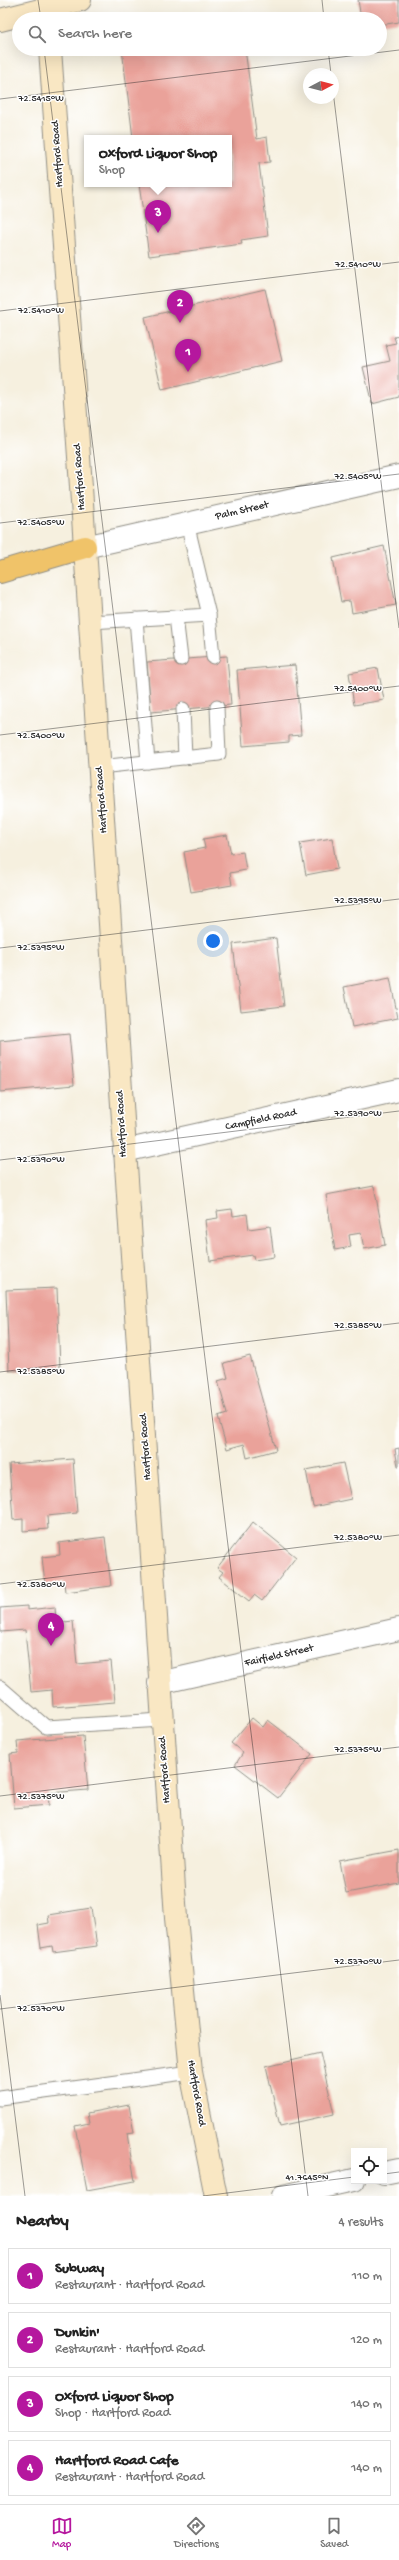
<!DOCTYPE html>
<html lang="en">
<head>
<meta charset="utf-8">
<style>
  :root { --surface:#fff; --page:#f2f2f2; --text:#222; --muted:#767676; --line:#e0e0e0; --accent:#b5179e }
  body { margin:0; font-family:"Gochi Hand",sans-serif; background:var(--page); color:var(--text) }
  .controls { position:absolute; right:12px; bottom:12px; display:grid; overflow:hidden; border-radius:0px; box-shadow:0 4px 16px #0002 }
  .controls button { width:36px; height:36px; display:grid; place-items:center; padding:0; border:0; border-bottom:1px solid var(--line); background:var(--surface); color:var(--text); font:20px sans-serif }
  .compass { position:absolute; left:303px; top:68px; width:36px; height:36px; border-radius:50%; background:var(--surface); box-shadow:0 4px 16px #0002; rotate:83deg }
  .you { position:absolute; left:213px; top:941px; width:14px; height:14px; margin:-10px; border:3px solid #fff; border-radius:50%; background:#1a73e8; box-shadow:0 0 0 6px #1a73e833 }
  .badge { display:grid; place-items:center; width:26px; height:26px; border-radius:50%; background:var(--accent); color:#fff; font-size:13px; font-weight:700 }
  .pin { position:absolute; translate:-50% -33px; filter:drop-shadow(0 1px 2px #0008) }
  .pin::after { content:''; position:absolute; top:21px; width:14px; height:12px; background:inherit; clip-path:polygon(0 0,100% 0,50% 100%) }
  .popup { position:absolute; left:84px; top:135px; width:148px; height:52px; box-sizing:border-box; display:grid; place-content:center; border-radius:0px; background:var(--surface); filter:drop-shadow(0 1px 3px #0005); font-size:13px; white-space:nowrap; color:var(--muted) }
  .popup b { font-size:15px; color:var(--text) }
  .popup::after { content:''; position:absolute; left:50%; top:100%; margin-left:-8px; border:8px solid transparent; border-top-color:var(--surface) }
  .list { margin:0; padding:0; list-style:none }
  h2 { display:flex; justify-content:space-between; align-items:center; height:52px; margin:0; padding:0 16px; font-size:17px }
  h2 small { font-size:13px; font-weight:400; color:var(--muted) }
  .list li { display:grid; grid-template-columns:26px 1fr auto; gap:12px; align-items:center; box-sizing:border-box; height:56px; margin:0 8px 8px; padding:0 8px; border:1px solid var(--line); border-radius:0px }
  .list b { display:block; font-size:15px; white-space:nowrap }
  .list p { margin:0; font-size:13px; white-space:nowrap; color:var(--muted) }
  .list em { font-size:13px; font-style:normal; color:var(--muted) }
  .icon { flex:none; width:22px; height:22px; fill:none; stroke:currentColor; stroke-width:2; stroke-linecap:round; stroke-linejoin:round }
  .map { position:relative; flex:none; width:399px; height:2196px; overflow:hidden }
  .search { position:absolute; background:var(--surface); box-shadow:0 4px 16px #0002; left:12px; right:12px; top:12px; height:44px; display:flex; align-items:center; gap:10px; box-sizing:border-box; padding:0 14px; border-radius:22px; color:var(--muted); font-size:15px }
  .sheet { height:308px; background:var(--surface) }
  nav { display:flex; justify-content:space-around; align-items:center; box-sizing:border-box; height:56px; border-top:1px solid var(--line); background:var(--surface); font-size:11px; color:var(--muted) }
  nav a { display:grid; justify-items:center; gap:2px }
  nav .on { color:var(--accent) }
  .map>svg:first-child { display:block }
  .building { fill:#eaa29a }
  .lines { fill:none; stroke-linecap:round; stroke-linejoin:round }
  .lane-casing { stroke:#908e85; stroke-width:15 }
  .street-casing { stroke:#908e85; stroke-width:24 }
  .secondary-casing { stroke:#908e85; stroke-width:24 }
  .highway-casing { stroke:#908e85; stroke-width:24 }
  .lane { stroke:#fff; stroke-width:13 }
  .street { stroke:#fff; stroke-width:22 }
  .secondary { stroke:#f9e7c3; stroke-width:22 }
  .highway { stroke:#f0c369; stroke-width:22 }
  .ticks { fill:none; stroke:#2b2b2b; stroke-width:1; stroke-opacity:0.45 }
  .labels { text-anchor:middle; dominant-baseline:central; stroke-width:3; stroke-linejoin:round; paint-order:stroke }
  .street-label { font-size:11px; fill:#2b2b2b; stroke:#fff }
  .ticks-label { font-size:10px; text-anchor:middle; fill:#2b2b2b; stroke:#fff; stroke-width:3; stroke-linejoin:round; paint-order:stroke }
</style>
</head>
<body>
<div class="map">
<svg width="399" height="2196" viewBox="0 0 399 2196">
  <rect width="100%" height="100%" fill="#fff"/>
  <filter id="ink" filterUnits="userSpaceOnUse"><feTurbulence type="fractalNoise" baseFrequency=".025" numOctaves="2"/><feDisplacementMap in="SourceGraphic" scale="8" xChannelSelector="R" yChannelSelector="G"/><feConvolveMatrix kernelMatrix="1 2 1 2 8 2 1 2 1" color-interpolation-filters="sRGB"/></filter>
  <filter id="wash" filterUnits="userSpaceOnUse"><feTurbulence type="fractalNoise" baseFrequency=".012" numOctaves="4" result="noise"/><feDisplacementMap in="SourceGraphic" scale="16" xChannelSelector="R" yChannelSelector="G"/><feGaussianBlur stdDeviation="0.9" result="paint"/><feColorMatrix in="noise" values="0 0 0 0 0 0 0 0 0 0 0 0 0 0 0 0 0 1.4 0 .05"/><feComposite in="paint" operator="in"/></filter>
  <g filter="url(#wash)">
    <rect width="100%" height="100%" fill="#f6f0df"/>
    <g id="blocks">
      <g class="building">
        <polygon points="358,0 399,0 399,22 380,25 380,19 361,19"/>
        <polygon points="122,49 245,49 257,139 267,137 270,162 259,163 268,236 241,240 242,244 149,256 139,184 229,184 229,138 133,138"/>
        <polygon points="265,289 282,361 162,390 145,317"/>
        <polygon points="399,336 399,397 372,404 363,367 390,361 386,345 396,343 394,337"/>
        <polygon points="384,546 396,605 352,613 350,601 341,602 333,558"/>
        <polygon points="227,656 231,705 151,712 147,662"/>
        <polygon points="295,665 301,735 289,736 289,742 243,746 237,670"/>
        <polygon points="378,668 384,700 354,705 349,673"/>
        <polygon points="227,835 231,854 243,852 246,870 230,873 232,885 191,892 184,852 205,848 203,839"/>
        <polygon points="332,838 337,869 306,875 300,843"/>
        <polygon points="276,938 284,1006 241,1011 233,944"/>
        <polygon points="390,978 398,1018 352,1027 344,987"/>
        <polygon points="69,1034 74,1085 0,1092 0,1041"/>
        <polygon points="374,1186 385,1245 364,1249 361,1233 349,1235 351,1247 335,1250 326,1195"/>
        <polygon points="232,1209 233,1216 247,1214 249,1229 270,1226 274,1257 254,1260 253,1255 210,1261 205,1220 218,1218 217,1211"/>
        <polygon points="57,1288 60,1369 9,1371 6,1290"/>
        <polygon points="250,1356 276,1450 247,1458 244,1444 227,1449 218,1417 227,1414 218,1381 228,1378 224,1363"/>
        <polygon points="399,1448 399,1466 398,1466 395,1449"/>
        <polygon points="73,1459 77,1513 47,1516 48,1529 23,1531 23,1519 13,1520 9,1464"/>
        <polygon points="343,1463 351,1499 313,1507 306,1470"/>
        <polygon points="253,1522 296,1557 262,1601 254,1595 249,1601 219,1577 223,1572 217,1568"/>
        <polygon points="105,1537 111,1586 65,1592 64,1582 45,1585 42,1557 60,1555 59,1543"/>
        <polygon points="27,1606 27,1610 55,1607 56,1623 73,1621 77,1664 111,1661 115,1702 53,1707 52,1690 31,1692 25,1630 1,1632 0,1625 0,1608"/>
        <polygon points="252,1718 263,1727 268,1720 312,1754 278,1798 235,1765 243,1753 231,1743"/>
        <polygon points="83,1736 88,1790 48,1793 49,1805 14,1808 10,1754 18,1753 17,1741"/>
        <polygon points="399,1850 399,1883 346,1893 340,1861"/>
        <polygon points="91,1908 97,1946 53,1952 52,1946 41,1948 38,1925 49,1923 48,1915"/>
        <polygon points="320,2053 334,2114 280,2126 266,2066"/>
        <polygon points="129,2105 134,2133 127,2134 135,2181 87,2190 75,2126 89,2123 87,2113"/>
      </g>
    </g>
  </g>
  <g filter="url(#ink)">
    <use href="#blocks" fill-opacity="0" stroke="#908e85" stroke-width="1"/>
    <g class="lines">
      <defs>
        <g id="lane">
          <polyline points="209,615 213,657"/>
          <polyline points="176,617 181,659"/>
          <polyline points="136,619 148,762"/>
          <polyline points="90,622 209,615 187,523"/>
          <polyline points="183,709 185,758"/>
          <polyline points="100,767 219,754 217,707"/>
          <polyline points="0,1687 46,1727 162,1720"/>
          <polyline points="0,2098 191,2072"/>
        </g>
        <g id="street">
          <polyline points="85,547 399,476"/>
          <polyline points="124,1151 399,1090"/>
          <polyline points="159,1683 399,1629"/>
          <polyline points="384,2173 399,2170"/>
          <polyline points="283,2196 354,2180"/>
        </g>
        <g id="secondary">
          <polyline points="0,20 80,0"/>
          <polyline points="50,49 79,457 176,1918 191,2072 216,2196"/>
        </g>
        <polyline id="highway" points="0,572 85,547"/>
      </defs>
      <use href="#lane" class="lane-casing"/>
      <use href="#street" class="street-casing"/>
      <use href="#secondary" class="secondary-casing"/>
      <use href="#highway" class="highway-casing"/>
      <use href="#lane" class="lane"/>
      <use href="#street" class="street"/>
      <use href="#secondary" class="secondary"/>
      <use href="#highway" class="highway"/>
    </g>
  </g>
  <path class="ticks" d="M38,0L41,19M322,0L324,19M44,49L308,2196M328,49L331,74M333,91L399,628M0,99L399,50M0,311L399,262M0,523L399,474M0,735L399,686M0,948L399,899M0,1160L399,1111M0,1372L399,1323M0,1584L399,1535M0,1796L399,1747M0,1995L25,2196M0,2009L399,1960M384,2174L399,2172M203,2196L354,2177"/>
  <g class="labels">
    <g class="street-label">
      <text transform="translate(58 154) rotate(-94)">Hartford Road</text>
      <text transform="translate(80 477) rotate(-94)">Hartford Road</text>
      <text transform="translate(242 511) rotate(-13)">Palm Street</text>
      <text transform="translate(102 800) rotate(-94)">Hartford Road</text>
      <text transform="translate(261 1120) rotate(-12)">Campfield Road</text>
      <text transform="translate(122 1124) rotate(-93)">Hartford Road</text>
      <text transform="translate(146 1447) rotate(-94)">Hartford Road</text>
      <text transform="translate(279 1656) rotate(-13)">Fairfield Street</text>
      <text transform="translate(165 1770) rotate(-94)">Hartford Road</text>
      <text transform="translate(196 2093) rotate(80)">Hartford Road</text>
    </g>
  </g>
  <g class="ticks-label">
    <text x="41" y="101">72.5415°W</text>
    <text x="358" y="267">72.5410°W</text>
    <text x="41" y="313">72.5410°W</text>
    <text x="358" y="479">72.5405°W</text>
    <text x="41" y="525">72.5405°W</text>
    <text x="358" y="691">72.5400°W</text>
    <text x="41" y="738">72.5400°W</text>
    <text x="358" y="903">72.5395°W</text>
    <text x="41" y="950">72.5395°W</text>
    <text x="358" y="1116">72.5390°W</text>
    <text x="41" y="1162">72.5390°W</text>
    <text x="358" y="1328">72.5385°W</text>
    <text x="41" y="1374">72.5385°W</text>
    <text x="358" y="1540">72.5380°W</text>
    <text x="41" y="1587">72.5380°W</text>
    <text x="358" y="1752">72.5375°W</text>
    <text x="41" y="1799">72.5375°W</text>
    <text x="358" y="1964">72.5370°W</text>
    <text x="41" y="2011">72.5370°W</text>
    <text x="307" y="2180">41.7645°N</text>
  </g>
</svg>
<div class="controls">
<button><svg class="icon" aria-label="locate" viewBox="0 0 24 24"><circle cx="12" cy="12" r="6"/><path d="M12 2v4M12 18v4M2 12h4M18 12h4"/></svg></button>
</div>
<svg class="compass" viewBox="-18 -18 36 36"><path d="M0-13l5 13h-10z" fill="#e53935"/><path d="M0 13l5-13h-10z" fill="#767676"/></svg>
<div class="you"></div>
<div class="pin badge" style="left:188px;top:372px">1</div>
<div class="pin badge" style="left:180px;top:323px">2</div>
<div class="pin badge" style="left:158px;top:233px">3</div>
<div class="popup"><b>Oxford Liquor Shop</b>Shop</div>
<div class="pin badge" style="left:51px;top:1646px">4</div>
<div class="search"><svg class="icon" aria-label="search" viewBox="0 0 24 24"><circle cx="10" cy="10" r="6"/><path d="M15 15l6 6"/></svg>Search here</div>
</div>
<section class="sheet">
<h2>Nearby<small>4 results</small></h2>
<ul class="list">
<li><span class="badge">1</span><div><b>Subway</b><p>Restaurant · Hartford Road</p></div><em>110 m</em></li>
<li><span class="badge">2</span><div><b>Dunkin'</b><p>Restaurant · Hartford Road</p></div><em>120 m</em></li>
<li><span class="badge">3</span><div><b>Oxford Liquor Shop</b><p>Shop · Hartford Road</p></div><em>140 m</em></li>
<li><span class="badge">4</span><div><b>Hartford Road Cafe</b><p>Restaurant · Hartford Road</p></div><em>140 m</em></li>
</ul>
</section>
<nav>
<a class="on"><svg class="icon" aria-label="map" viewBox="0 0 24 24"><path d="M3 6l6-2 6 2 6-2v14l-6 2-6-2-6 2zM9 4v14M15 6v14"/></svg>Map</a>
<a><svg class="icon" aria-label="directions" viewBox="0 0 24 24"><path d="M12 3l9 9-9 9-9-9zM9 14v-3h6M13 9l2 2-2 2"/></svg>Directions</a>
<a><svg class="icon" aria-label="saved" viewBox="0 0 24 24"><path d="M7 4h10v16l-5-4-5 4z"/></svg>Saved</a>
</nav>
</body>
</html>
